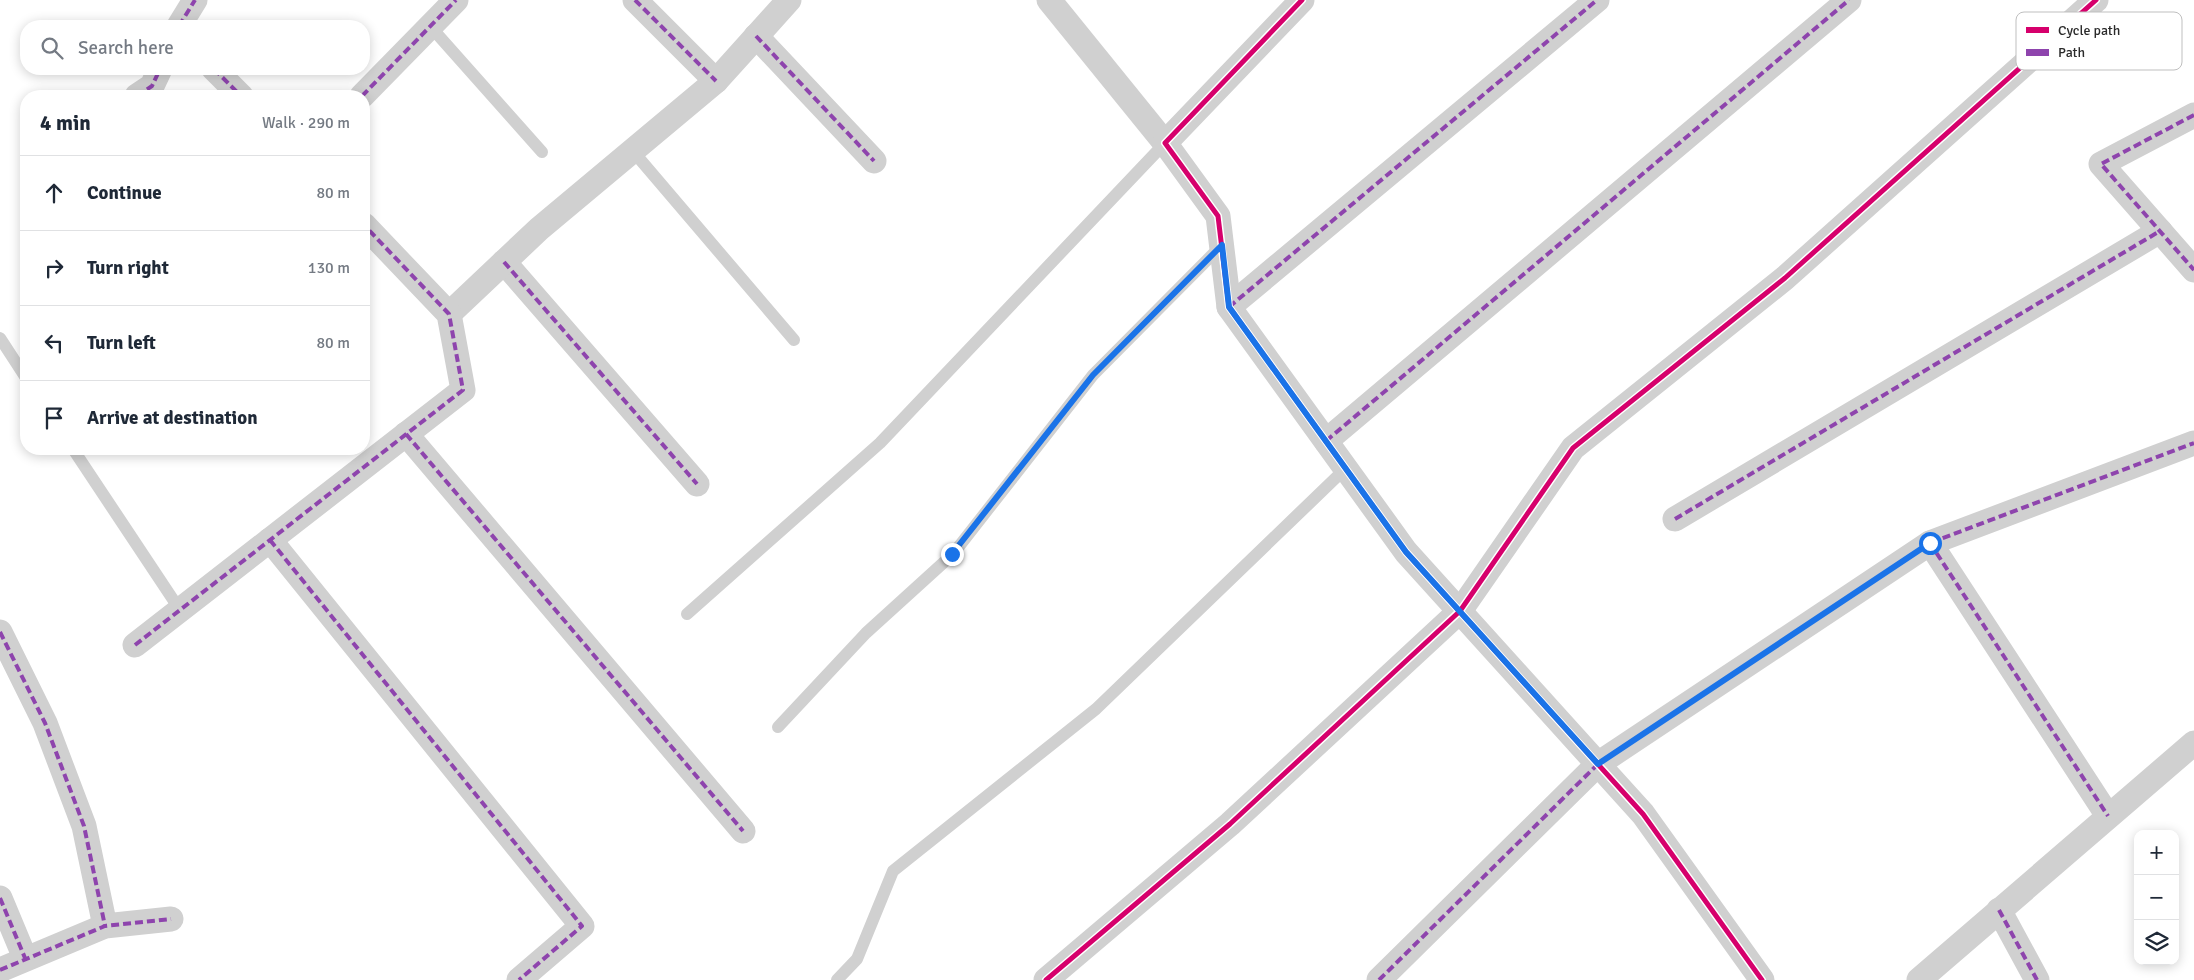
<!DOCTYPE html>
<html lang="en">
<head>
<meta charset="utf-8">
<style>
  :root { --surface:#fff; --page:#f2f2f3; --text:#1f2937; --muted:#747a83; --line:#e0e1e3 }
  body { margin:0; font-family:Signika,sans-serif; background:var(--page); color:var(--text) }
  .controls { position:absolute; right:15px; bottom:15px; display:grid; overflow:hidden; border-radius:10px; box-shadow:0 2px 12px #0003 }
  .controls button { width:45px; height:45px; display:grid; place-items:center; padding:0; border:0; border-bottom:1px solid var(--line); background:var(--surface); color:var(--text); font:25px sans-serif }
  .stop { position:absolute; width:15px; height:15px; margin:-11px; border:4px solid #1a73e8; border-radius:50%; background:#fff }
  .stop.end { background:#1a73e8; border-color:#fff; box-shadow:0 1px 5px #0008 }
  .list { margin:0; padding:0; list-style:none }
  h2 { display:flex; justify-content:space-between; align-items:center; height:65px; margin:0; padding:0 20px; font-size:21px }
  h2 small { font-size:16px; font-weight:400; color:var(--muted) }
  .list li { display:grid; grid-template-columns:32px 1fr auto; gap:15px; align-items:center; box-sizing:border-box; height:75px; padding:0 20px; border-top:1px solid var(--line) }
  .list b { display:block; font-size:19px; white-space:nowrap }
  .list em { font-size:16px; font-style:normal; color:var(--muted) }
  .icon { flex:none; width:28px; height:28px; fill:none; stroke:currentColor; stroke-width:2; stroke-linecap:round; stroke-linejoin:round }
  .map { position:relative; flex:none; width:2194px; height:980px; overflow:hidden }
  .search { position:absolute; background:var(--surface); box-shadow:0 2px 12px #0003; left:20px; top:20px; width:350px; height:55px; display:flex; align-items:center; gap:12px; box-sizing:border-box; padding:0 18px; border-radius:20px; color:var(--muted); font-size:19px }
  .panel { position:absolute; background:var(--surface); box-shadow:0 2px 12px #0003; left:20px; top:90px; width:350px; height:365px; border-radius:20px }
  .map>svg:first-child { display:block }
  .lines { fill:none; stroke-linecap:round; stroke-linejoin:round }
  .lane { stroke:#d0d0d0; stroke-width:12 }
  .street { stroke:#d0d0d0; stroke-width:25 }
  .quiet { stroke:#8e44ad; stroke-width:4; stroke-dasharray:8 4; stroke-linecap:butt }
  .cycleway-casing { stroke:#fff; stroke-width:8 }
  .cycleway { stroke:#d6006c; stroke-width:5 }
  .route { stroke:#1a73e8; stroke-width:6 }
  .key { fill:#fff; stroke:#bfbfbf; stroke-width:1 }
  .key-label { font-size:14px; fill:#2b2b2b }
</style>
</head>
<body>
<div class="map">
<svg width="2194" height="980" viewBox="0 0 2194 980">
  <rect width="100%" height="100%" fill="#fff"/>
  <g class="lines">
    <g class="lane">
      <polyline points="430,26 542,152"/>
      <polyline points="632,150 794,340"/>
      <polyline points="0,338 26,378"/>
      <polyline points="73,449 180,610"/>
      <polyline points="687,614 880,443 1165,143"/>
      <polyline points="778,727 866,633 953,554 1093,375 1222,245"/>
      <polyline points="837,980 857,959 893,871 1096,709 1346,468"/>
    </g>
    <g class="street">
      <polyline points="635,0 716,81"/>
      <polyline points="1049,0 1165,143"/>
      <polyline points="1302,0 1165,143 1218,216 1229,307 1406,552 1643,814 1762,980"/>
      <polyline points="179,26 195,0"/>
      <polyline points="756,36 874,161"/>
      <polyline points="214,69 241,96"/>
      <polyline points="137,96 152,86 160,69"/>
      <polyline points="362,96 456,0"/>
      <polyline points="2194,115 2101,164 2194,270"/>
      <polyline points="504,262 697,484"/>
      <polyline points="1229,307 1597,0"/>
      <polyline points="449,314 539,229 716,81 789,0"/>
      <polyline points="406,434 743,831"/>
      <polyline points="1326,441 1849,0"/>
      <polyline points="1675,519 2160,231"/>
      <polyline points="270,540 582,926 519,980"/>
      <polyline points="1930,543 2108,816"/>
      <polyline points="0,632 45,723 84,826 105,926"/>
      <polyline points="135,645 463,390 449,314 364,225"/>
      <polyline points="0,898 25,958"/>
      <polyline points="1999,910 2037,980"/>
      <polyline points="0,970 105,926 171,919"/>
      <polyline points="1046,980 1230,824 1460,611 1573,448 1785,278 2096,0"/>
      <polyline points="1379,980 1598,764 1930,543 2194,443"/>
      <polyline points="1919,980 2194,743"/>
    </g>
    <g class="quiet">
      <polyline points="635,0 716,81"/>
      <polyline points="179,26 195,0"/>
      <polyline points="756,36 874,161"/>
      <polyline points="214,69 241,96"/>
      <polyline points="137,96 152,86 160,69"/>
      <polyline points="362,96 456,0"/>
      <polyline points="2194,115 2101,164 2194,270"/>
      <polyline points="504,262 697,484"/>
      <polyline points="1229,307 1597,0"/>
      <polyline points="406,434 743,831"/>
      <polyline points="1326,441 1849,0"/>
      <polyline points="1675,519 2160,231"/>
      <polyline points="270,540 582,926 519,980"/>
      <polyline points="1930,543 2108,816"/>
      <polyline points="0,632 45,723 84,826 105,926"/>
      <polyline points="135,645 463,390 449,314 364,225"/>
      <polyline points="0,898 25,958"/>
      <polyline points="1999,910 2037,980"/>
      <polyline points="0,970 105,926 171,919"/>
      <polyline points="1379,980 1598,764 1930,543 2194,443"/>
    </g>
    <defs>
      <g id="cycleway">
        <polyline points="1302,0 1165,143 1218,216 1229,307 1406,552 1643,814 1762,980"/>
        <polyline points="1046,980 1230,824 1460,611 1573,448 1785,278 2096,0"/>
      </g>
    </defs>
    <use href="#cycleway" class="cycleway-casing"/>
    <use href="#cycleway" class="cycleway"/>
  </g>
  <g class="lines">
    <polyline class="route" points="952,554 1093,375 1222,245 1229,307 1406,552 1598,764 1930,543"/>
  </g>
  <rect x="2016" y="12" width="166" height="58" rx="8" class="key"/>
  <rect x="2026" y="27" width="23" height="6" fill="#d6006c"/>
  <rect x="2026" y="49" width="23" height="7" fill="#8e44ad"/>
  <g class="key-label">
    <text x="2058" y="35">Cycle path</text>
    <text x="2058" y="57">Path</text>
  </g>
</svg>
<div class="controls">
<button>+</button>
<button>−</button>
<button><svg class="icon" aria-label="layers" viewBox="0 0 24 24"><path d="M12 4l9 5-9 5-9-5zM3 14l9 5 9-5"/></svg></button>
</div>
<div class="stop" style="left:1930px;top:543px"></div>
<div class="stop end" style="left:952px;top:554px"></div>
<div class="search"><svg class="icon" aria-label="search" viewBox="0 0 24 24"><circle cx="10" cy="10" r="6"/><path d="M15 15l6 6"/></svg>Search here</div>
<section class="panel">
<h2>4 min<small>Walk · 290 m</small></h2>
<ul class="list">
<li><svg class="icon" aria-label="ahead" viewBox="0 0 24 24"><path d="M12 20V5M6 11l6-6 6 6"/></svg><div><b>Continue</b></div><em>80 m</em></li>
<li><svg class="icon" aria-label="right" viewBox="0 0 24 24"><path d="M7 20v-9h11M14 6l5 5-5 5"/></svg><div><b>Turn right</b></div><em>130 m</em></li>
<li><svg class="icon" aria-label="left" viewBox="0 0 24 24"><path d="M17 20v-9H6M10 6l-5 5 5 5"/></svg><div><b>Turn left</b></div><em>80 m</em></li>
<li><svg class="icon" aria-label="arrive" viewBox="0 0 24 24"><path d="M6 21V4h12l-3 4 3 4H6"/></svg><div><b>Arrive at destination</b></div></li>
</ul>
</section>
</div>
</body>
</html>
